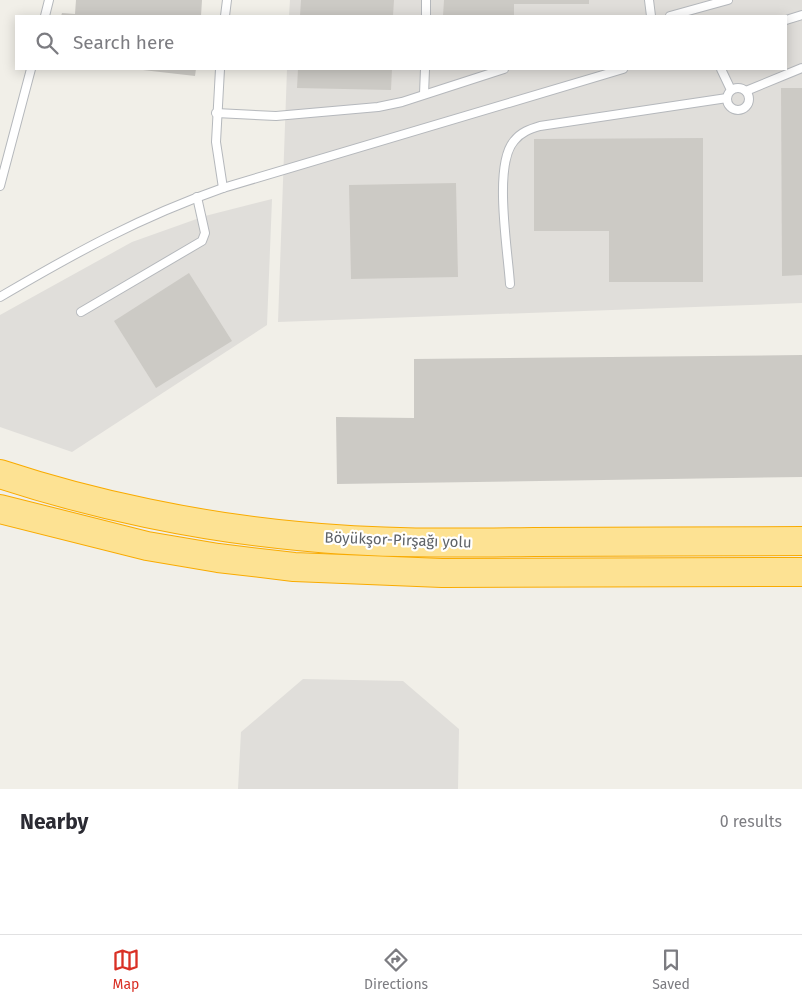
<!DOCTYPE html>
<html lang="en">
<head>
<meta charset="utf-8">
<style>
  :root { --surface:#fff; --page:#f7f7f7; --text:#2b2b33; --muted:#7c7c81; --line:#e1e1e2; --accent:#d93025 }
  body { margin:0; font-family:"Fira Sans",sans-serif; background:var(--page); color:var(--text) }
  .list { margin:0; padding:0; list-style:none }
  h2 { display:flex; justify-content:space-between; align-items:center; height:65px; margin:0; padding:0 20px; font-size:21px }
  h2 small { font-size:16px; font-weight:400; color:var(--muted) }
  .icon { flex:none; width:28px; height:28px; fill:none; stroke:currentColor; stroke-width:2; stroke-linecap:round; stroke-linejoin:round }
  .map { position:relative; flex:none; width:802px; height:789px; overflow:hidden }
  .search { position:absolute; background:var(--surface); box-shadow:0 2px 12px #0003; left:15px; right:15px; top:15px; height:55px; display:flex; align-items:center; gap:12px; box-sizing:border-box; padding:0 18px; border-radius:0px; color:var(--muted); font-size:19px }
  .sheet { height:145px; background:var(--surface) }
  nav { display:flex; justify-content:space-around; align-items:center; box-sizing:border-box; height:70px; border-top:1px solid var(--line); background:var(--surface); font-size:14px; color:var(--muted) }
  nav a { display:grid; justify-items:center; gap:2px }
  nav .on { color:var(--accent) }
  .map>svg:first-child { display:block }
  .industrial { fill:#e0deda }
  .building { fill:#cccac5 }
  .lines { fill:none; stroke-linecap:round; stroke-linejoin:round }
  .lane-casing { stroke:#b5b8bc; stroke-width:10 }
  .highway-casing { stroke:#f9ab00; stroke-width:30 }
  .lane { stroke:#fff; stroke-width:8 }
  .highway { stroke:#fde293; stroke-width:28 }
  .labels { text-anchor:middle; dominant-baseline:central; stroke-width:4.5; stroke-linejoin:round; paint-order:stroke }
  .street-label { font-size:15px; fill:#5f6368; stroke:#fff }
</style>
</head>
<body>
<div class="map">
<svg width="802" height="789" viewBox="0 0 802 789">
  <rect width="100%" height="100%" fill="#f1efe8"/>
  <g class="industrial">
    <polygon points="290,0 802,0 802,303 278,322 287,69 786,69 786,16 289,16"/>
    <polygon points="272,199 267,325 72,452 0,427 0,315 132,242 205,216"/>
    <polygon points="303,679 403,681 459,729 458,789 238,789 241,732"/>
  </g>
  <g class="building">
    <polygon points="76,0 202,0 201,16 61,16 62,13 75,14"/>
    <polygon points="301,0 394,0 393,16 300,16"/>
    <polygon points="444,0 589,0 589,4 514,4 514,16 443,16"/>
    <polygon points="134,69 196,69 195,76"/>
    <polygon points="298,69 392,69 391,90 297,88"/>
    <polygon points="781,88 802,88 802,275 782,276"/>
    <polygon points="703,138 703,282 609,282 609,231 534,231 534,139"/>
    <polygon points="456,183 458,277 351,279 349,185"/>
    <polygon points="189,273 232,341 156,388 114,321"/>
    <polygon points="802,355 802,477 337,484 336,417 414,418 414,359"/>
  </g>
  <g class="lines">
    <defs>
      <g id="lane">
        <polyline points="649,0 651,16"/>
        <polyline points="45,16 49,0"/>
        <polyline points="225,16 227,0"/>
        <polyline points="426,16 426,0"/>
        <polyline points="670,16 728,0"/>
        <polyline points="786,20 802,15"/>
        <polyline points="220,69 216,142 223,188"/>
        <polyline points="721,69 731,90"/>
        <circle cx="738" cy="99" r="11"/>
        <polyline points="746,91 802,68"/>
        <polyline points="424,94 425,69"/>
        <polyline points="216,113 276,116 378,107 402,102 504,69"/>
        <polyline points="0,186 31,69"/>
        <path d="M510,284C508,251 493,165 514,141C521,132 530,129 540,126L727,98"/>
        <path d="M0,297C75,253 140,217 223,188L623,69"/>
        <polyline points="81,312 202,241 205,233 197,197"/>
      </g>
      <g id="highway">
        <path d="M0,474C94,505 200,527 298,536C376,544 455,543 534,542C623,542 713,541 802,541"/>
        <polyline points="0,509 147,546 218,558 294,567 442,573 802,572"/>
      </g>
    </defs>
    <use href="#lane" class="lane-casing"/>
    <use href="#highway" class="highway-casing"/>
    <use href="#lane" class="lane"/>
    <use href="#highway" class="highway"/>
  </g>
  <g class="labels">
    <g class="street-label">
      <text transform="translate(398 540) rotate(2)">Böyükşor-Pirşağı yolu</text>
    </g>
  </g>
</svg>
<div class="search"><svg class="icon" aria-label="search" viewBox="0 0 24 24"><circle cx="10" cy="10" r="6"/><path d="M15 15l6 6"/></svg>Search here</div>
</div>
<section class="sheet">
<h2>Nearby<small>0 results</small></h2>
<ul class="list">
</ul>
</section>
<nav>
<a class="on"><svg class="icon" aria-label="map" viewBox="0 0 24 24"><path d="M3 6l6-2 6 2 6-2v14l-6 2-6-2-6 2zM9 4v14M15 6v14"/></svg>Map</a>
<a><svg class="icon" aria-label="directions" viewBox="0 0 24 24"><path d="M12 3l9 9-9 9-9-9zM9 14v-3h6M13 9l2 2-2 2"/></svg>Directions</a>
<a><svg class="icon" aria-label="saved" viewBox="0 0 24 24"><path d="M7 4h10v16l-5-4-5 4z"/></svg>Saved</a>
</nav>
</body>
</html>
